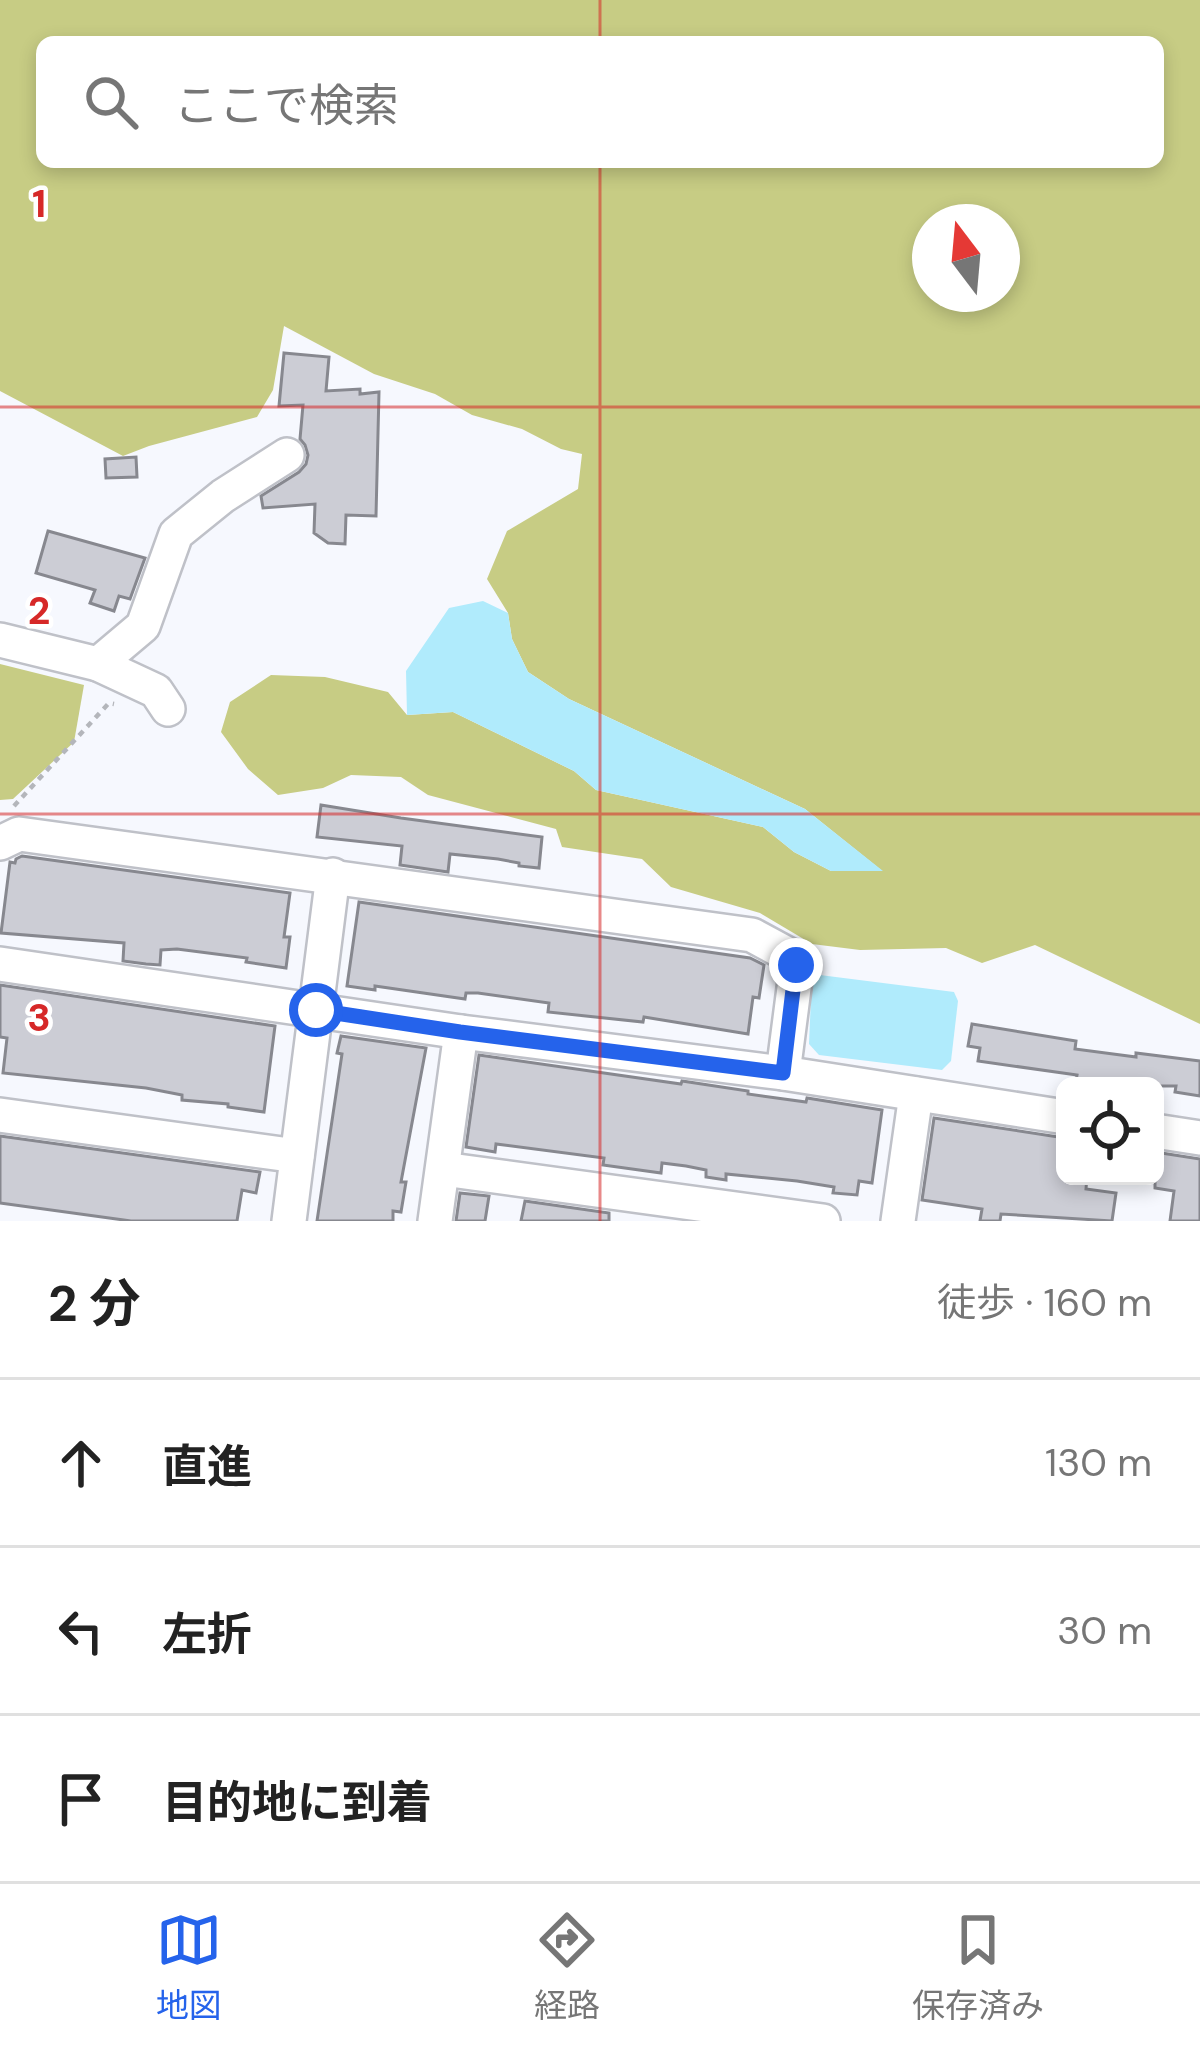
<!DOCTYPE html>
<html lang="ja">
<head>
<meta charset="utf-8">
<style>
  :root { --surface:#fff; --page:#f2f2f2; --text:#222; --muted:#767676; --line:#e0e0e0; --accent:#2563eb }
  body { margin:0; font-family:"DM Sans","Noto Sans JP",sans-serif; background:var(--page); color:var(--text) }
  .controls { position:absolute; right:36px; bottom:36px; display:grid; overflow:hidden; border-radius:18px; box-shadow:0 6px 18px #0003 }
  .controls button { width:108px; height:108px; display:grid; place-items:center; padding:0; border:0; border-bottom:3px solid var(--line); background:var(--surface); color:var(--text); font:60px sans-serif }
  .compass { position:absolute; left:912px; top:204px; width:108px; height:108px; border-radius:50%; background:var(--surface); box-shadow:0 6px 18px #0003; rotate:344deg }
  .stop { position:absolute; width:36px; height:36px; margin:-27px; border:9px solid #2563eb; border-radius:50%; background:#fff }
  .stop.end { background:#2563eb; border-color:#fff; box-shadow:0 3px 12px #0008 }
  .list { margin:0; padding:0; list-style:none }
  h2 { display:flex; justify-content:space-between; align-items:center; height:156px; margin:0; padding:0 48px; font-size:51px }
  h2 small { font-size:39px; font-weight:400; color:var(--muted) }
  .list li { display:grid; grid-template-columns:78px 1fr auto; gap:36px; align-items:center; box-sizing:border-box; height:168px; padding:0 48px; border-top:3px solid var(--line) }
  .list b { display:block; font-size:45px; white-space:nowrap }
  .list em { font-size:39px; font-style:normal; color:var(--muted) }
  .icon { flex:none; width:66px; height:66px; fill:none; stroke:currentColor; stroke-width:2; stroke-linecap:round; stroke-linejoin:round }
  .map { position:relative; flex:none; width:1200px; height:1221px; overflow:hidden }
  .search { position:absolute; background:var(--surface); box-shadow:0 6px 18px #0003; left:36px; right:36px; top:36px; height:132px; display:flex; align-items:center; gap:30px; box-sizing:border-box; padding:0 42px; border-radius:18px; color:var(--muted); font-size:45px }
  .sheet { height:660px; background:var(--surface) }
  nav { display:flex; justify-content:space-around; align-items:center; box-sizing:border-box; height:168px; border-top:3px solid var(--line); background:var(--surface); font-size:33px; color:var(--muted) }
  nav a { display:grid; justify-items:center; gap:6px }
  nav .on { color:var(--accent) }
  .map>svg:first-child { display:block }
  .green { fill:#c7cc84; fill-rule:evenodd }
  .water { fill:#b0ebfc }
  .building { fill:#cccdd5; stroke:#87888f; stroke-width:3 }
  .lines { fill:none; stroke-linecap:round; stroke-linejoin:round }
  .minor-casing { stroke:#bfc1c8; stroke-width:38 }
  .path { stroke:#b4b6bb; stroke-width:4.5; stroke-dasharray:6 6; stroke-linecap:butt }
  .minor { stroke:#fff; stroke-width:33 }
  .route { stroke:#2563eb; stroke-width:15 }
  .grid { fill:none; stroke:#d62828; stroke-width:3; stroke-opacity:0.55 }
  .grid-label { font-size:39px; text-anchor:middle; font-weight:bold; fill:#d62828; stroke:#fff; stroke-width:9; stroke-linejoin:round; paint-order:stroke }
</style>
</head>
<body>
<div class="map">
<svg width="1200" height="1221" viewBox="0 0 1200 1221">
  <rect width="100%" height="100%" fill="#f6f8fe"/>
  <g class="green">
    <path d="M0,0H1200V1024L1035,945L982,963L946,948L860,950L812,944L760,913L671,887L642,859L562,847L556,829L428,795L401,777L351,775L323,788L278,795L248,769L221,732L230,702L271,675L325,677L388,692L407,715L453,712L574,771L596,790L763,827L794,852L831,871L881,870L805,809L569,699L528,672L512,639L508,613L487,579L507,531L578,489L582,454L561,449L522,429L472,415L435,394L374,374L284,326L273,390L257,417L149,446L123,456L0,391ZM42,42H1158V162H42ZM930,222H1002V294H930Z"/>
    <polygon points="0,664 84,685 74,742 13,799 0,800"/>
  </g>
  <g class="water">
    <polygon points="483,601 508,613 512,639 528,672 569,699 805,809 883,871 831,871 794,852 763,827 596,790 574,771 453,712 407,715 406,671 449,608"/>
    <polygon points="812,974 954,992 958,1001 951,1061 942,1070 819,1055 809,1044"/>
  </g>
  <g class="building">
    <polygon points="284,353 329,357 326,391 360,389 360,394 379,392 376,516 346,515 345,544 328,543 314,533 315,504 263,508 261,496 299,472 306,464 308,455 305,445 300,439 303,405 279,406"/>
    <polygon points="136,457 137,477 106,478 105,459"/>
    <polygon points="48,531 145,558 130,599 119,596 114,611 90,603 95,590 36,573"/>
    <polygon points="321,805 401,818 542,837 539,868 519,866 519,863 498,859 450,854 448,872 400,865 402,846 317,837"/>
    <polygon points="22,856 290,893 284,937 290,937 286,968 246,962 247,958 177,949 161,950 160,965 146,964 123,961 124,943 1,933 10,862 15,863 16,859"/>
    <polygon points="359,902 750,958 764,965 759,998 753,997 748,1034 644,1017 643,1022 548,1012 549,1003 478,993 466,993 465,999 375,986 375,990 347,986"/>
    <polygon points="0,985 275,1026 264,1112 228,1107 228,1104 182,1100 182,1095 146,1088 3,1073 7,1038 0,1037"/>
    <polygon points="972,1024 1076,1041 1075,1049 1136,1057 1136,1053 1200,1061 1200,1096 1175,1092 1176,1086 1075,1086 1077,1075 978,1061 980,1048 968,1046"/>
    <polygon points="341,1036 426,1048 401,1182 406,1182 401,1212 393,1211 393,1221 317,1221 342,1054 337,1053"/>
    <polygon points="479,1055 681,1084 682,1081 748,1091 748,1094 806,1102 807,1098 882,1110 872,1183 859,1181 857,1195 833,1193 834,1187 797,1181 726,1174 726,1180 706,1177 706,1170 686,1166 662,1163 661,1173 603,1165 604,1158 496,1144 495,1152 466,1147"/>
    <polygon points="934,1118 1065,1138 1065,1176 1087,1176 1086,1189 1116,1193 1112,1221 1001,1214 1000,1221 980,1221 982,1209 922,1200"/>
    <polygon points="0,1136 260,1172 256,1193 242,1190 237,1221 131,1221 0,1203"/>
    <polygon points="1155,1152 1200,1159 1200,1221 1170,1221 1174,1191 1155,1188"/>
    <polygon points="460,1193 489,1196 485,1221 456,1221"/>
    <polygon points="525,1201 609,1213 609,1221 521,1221"/>
  </g>
  <g class="lines">
    <defs>
      <g id="minor">
        <polyline points="0,640 98,664 143,626 176,534 223,496 287,455"/>
        <polyline points="98,664 156,691 168,709"/>
        <polyline points="0,843 19,834 752,935 789,955 797,965 783,1073"/>
        <polyline points="0,964 461,1032 783,1073 1065,1117"/>
        <polyline points="0,1115 297,1156"/>
        <polyline points="1155,1131 1200,1138"/>
        <polyline points="443,1169 823,1221"/>
        <polyline points="289,1221 333,875"/>
        <polyline points="435,1221 461,1032"/>
        <polyline points="898,1221 916,1094"/>
      </g>
    </defs>
    <use href="#minor" class="minor-casing"/>
    <polyline class="path" points="14,806 109,703 114,704"/>
    <use href="#minor" class="minor"/>
  </g>
  <g class="lines">
    <polyline class="route" points="316,1010 460,1032 783,1073 796,965"/>
  </g>
  <path class="grid" d="M600,0V42M600,162V1221M0,407H1200M0,814H1200"/>
  <g class="grid-label">
    <text x="39" y="217">1</text>
    <text x="39" y="624">2</text>
    <text x="39" y="1031">3</text>
  </g>
</svg>
<div class="controls">
<button><svg class="icon" aria-label="locate" viewBox="0 0 24 24"><circle cx="12" cy="12" r="6"/><path d="M12 2v4M12 18v4M2 12h4M18 12h4"/></svg></button>
</div>
<svg class="compass" viewBox="-18 -18 36 36"><path d="M0-13l5 13h-10z" fill="#e53935"/><path d="M0 13l5-13h-10z" fill="#767676"/></svg>
<div class="stop" style="left:316px;top:1010px"></div>
<div class="stop end" style="left:796px;top:965px"></div>
<div class="search"><svg class="icon" aria-label="search" viewBox="0 0 24 24"><circle cx="10" cy="10" r="6"/><path d="M15 15l6 6"/></svg>ここで検索</div>
</div>
<section class="sheet">
<h2>2 分<small>徒歩 · 160 m</small></h2>
<ul class="list">
<li><svg class="icon" aria-label="ahead" viewBox="0 0 24 24"><path d="M12 20V5M6 11l6-6 6 6"/></svg><div><b>直進</b></div><em>130 m</em></li>
<li><svg class="icon" aria-label="left" viewBox="0 0 24 24"><path d="M17 20v-9H6M10 6l-5 5 5 5"/></svg><div><b>左折</b></div><em>30 m</em></li>
<li><svg class="icon" aria-label="arrive" viewBox="0 0 24 24"><path d="M6 21V4h12l-3 4 3 4H6"/></svg><div><b>目的地に到着</b></div></li>
</ul>
</section>
<nav>
<a class="on"><svg class="icon" aria-label="map" viewBox="0 0 24 24"><path d="M3 6l6-2 6 2 6-2v14l-6 2-6-2-6 2zM9 4v14M15 6v14"/></svg>地図</a>
<a><svg class="icon" aria-label="directions" viewBox="0 0 24 24"><path d="M12 3l9 9-9 9-9-9zM9 14v-3h6M13 9l2 2-2 2"/></svg>経路</a>
<a><svg class="icon" aria-label="saved" viewBox="0 0 24 24"><path d="M7 4h10v16l-5-4-5 4z"/></svg>保存済み</a>
</nav>
</body>
</html>
